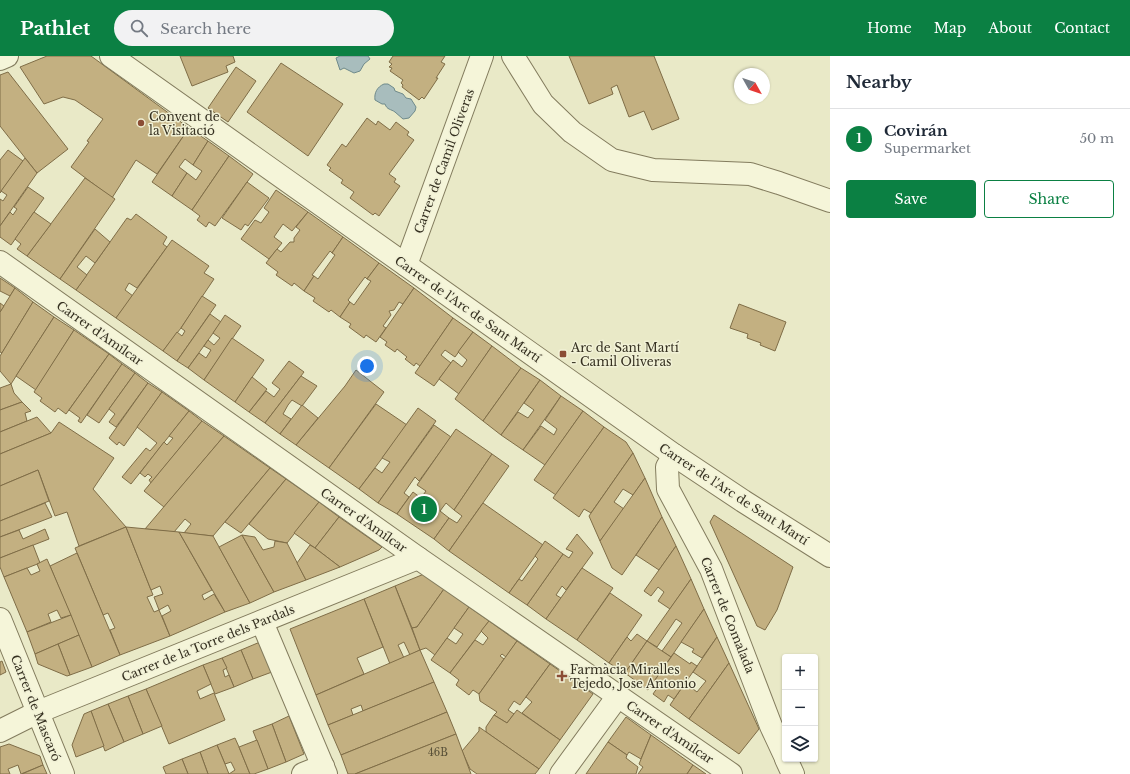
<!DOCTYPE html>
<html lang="en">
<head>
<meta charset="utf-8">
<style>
  :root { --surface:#fff; --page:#f2f2f3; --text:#1f2937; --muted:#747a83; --line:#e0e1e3; --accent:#0b8043 }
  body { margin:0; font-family:"Libre Baskerville",serif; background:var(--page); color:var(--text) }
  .controls { position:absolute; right:12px; bottom:12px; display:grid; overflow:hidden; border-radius:4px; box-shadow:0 1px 3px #0004 }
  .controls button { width:36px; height:36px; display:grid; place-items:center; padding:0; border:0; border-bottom:1px solid var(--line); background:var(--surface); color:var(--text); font:20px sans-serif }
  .compass { position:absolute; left:734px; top:12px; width:36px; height:36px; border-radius:50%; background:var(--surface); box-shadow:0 1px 3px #0004; rotate:130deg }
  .you { position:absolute; left:367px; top:310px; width:14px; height:14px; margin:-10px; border:3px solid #fff; border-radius:50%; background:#1a73e8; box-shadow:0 0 0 6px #1a73e833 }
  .badge { display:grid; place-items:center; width:26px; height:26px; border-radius:50%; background:var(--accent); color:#fff; font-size:13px; font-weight:700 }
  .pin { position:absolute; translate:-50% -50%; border:2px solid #fff; box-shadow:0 1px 4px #0006 }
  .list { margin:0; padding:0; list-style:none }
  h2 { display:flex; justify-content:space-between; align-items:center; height:52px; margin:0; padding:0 16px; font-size:17px }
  h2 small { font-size:13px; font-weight:400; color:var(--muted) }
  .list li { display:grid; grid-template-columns:26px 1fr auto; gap:12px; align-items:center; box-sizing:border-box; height:60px; padding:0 16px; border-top:1px solid var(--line) }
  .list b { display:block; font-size:15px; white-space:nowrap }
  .list p { margin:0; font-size:13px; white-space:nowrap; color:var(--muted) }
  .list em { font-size:13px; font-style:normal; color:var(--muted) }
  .actions { display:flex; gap:8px; padding:12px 16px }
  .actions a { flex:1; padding:9px 0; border:1px solid var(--accent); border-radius:4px; text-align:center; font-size:14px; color:var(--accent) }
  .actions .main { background:var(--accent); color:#fff }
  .icon { flex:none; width:22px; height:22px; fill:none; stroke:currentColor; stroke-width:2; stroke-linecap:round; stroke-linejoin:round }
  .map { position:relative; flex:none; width:830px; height:718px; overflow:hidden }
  header { display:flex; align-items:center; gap:24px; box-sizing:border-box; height:56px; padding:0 20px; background:var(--accent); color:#fff }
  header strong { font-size:19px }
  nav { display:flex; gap:22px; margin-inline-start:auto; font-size:14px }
  .search { width:280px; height:36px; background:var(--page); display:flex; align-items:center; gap:10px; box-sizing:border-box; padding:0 14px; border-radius:22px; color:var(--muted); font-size:15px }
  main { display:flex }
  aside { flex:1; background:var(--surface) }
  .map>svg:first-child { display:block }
  .water { fill:#a8bdbd; stroke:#6f8a8b }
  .building { fill:#c3b081; stroke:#7f6d47 }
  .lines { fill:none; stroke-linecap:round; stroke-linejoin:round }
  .minor-casing { stroke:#837c5e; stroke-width:24 }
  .minor { stroke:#f5f5d9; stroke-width:22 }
  .poi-dot { fill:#8b4d35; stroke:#f1f1d6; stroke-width:1.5 }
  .labels { text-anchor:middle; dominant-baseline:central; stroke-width:3; stroke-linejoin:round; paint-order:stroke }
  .number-label { font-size:10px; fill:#585038 }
  .poi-label { font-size:12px; fill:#353020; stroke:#f1f1d6; text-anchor:start }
  .street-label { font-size:12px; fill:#353020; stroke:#f1f1d6 }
</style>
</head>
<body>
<header>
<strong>Pathlet</strong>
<div class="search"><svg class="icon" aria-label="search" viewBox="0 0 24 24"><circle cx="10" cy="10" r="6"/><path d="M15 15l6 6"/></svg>Search here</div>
<nav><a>Home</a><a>Map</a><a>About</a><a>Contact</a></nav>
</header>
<main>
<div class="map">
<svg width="830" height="718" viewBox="0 0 830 718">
  <rect width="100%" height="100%" fill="#e9e9c7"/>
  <g class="water">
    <polygon points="340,0 368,0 370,3 364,8 360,15 354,17 344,12 340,14 336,2"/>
    <path d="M384,28H388L394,32L395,35L403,38L406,42L411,43L416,51L415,55L409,62L403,63C400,61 398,58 395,56C391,53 387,54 385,48H382L375,44C374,37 377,31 384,28Z"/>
  </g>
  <g class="building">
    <polygon points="47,0 91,0 189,72 157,118 136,104 112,142 71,111 89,86 87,85 103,63 75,44 63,41 44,48 20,11"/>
    <polygon points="180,0 233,0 235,6 226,10 228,16 192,30"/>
    <polygon points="393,0 445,0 441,6 445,8 436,22 438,22 424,43 422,41 419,44 402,31 403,29 401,27 403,24 390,15 392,12 389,11 392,8 389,6"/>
    <polygon points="569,0 654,0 679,63 652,74 644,55 629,61 617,29 611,32 613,38 589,48"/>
    <polygon points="281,7 343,48 308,100 247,56"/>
    <polygon points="236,11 256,25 228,66 208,52"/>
    <polygon points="8,16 68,93 37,117 0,70 0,19"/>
    <polygon points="367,62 376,69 378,65 390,74 396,66 409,76 407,79 414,84 389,118 396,123 394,126 400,130 379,160 375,157 373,159 350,142 354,136 341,127 343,124 329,114 331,112 327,109 342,88 346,91"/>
    <polygon points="189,72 208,85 193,109 185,103 179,111 187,117 172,140 152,126"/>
    <polygon points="208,85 229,100 192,154 172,140 187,117 196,124 202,115 193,109"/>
    <polygon points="8,94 23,105 0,137 0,104"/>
    <polygon points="229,100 253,118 215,170 209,166 206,171 197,164 200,160 192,154"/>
    <polygon points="25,102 37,117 0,170 0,143 3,145 7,139 1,135"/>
    <polygon points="85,122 115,143 60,223 27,200"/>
    <polygon points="247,126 269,142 248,170 245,168 241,174 222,162"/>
    <polygon points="28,131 44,142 11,189 0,181 0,170 10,156 13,159 17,153 14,151"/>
    <polygon points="276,134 308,156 292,175 283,168 274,181 282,187 269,203 241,183 255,164 261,167 269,156 264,152"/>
    <polygon points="34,156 51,168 27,200 17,193 21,188 15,183"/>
    <polygon points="308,156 343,181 332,197 330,195 312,219 314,220 304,235 294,227 292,230 276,219 278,216 266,207 277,193 281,196 290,186 294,186 294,182 300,174 296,171"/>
    <polygon points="136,158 167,181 163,188 167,191 137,232 129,227 125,234 133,240 116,262 76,234 127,162 131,164"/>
    <polygon points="95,173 110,186 95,207 86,200 77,211 87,219 76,234 60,223"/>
    <polygon points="343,181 379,207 367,223 365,221 348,244 350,246 340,261 331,254 329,256 313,245 315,242 304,235 314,220 318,223 335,199 332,197"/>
    <polygon points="172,184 209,210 204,217 214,223 181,272 163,295 116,262"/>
    <polygon points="379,207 414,232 403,248 399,246 394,254 389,255 391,259 383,270 386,272 376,286 366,279 364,282 349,271 351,268 340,261 350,246 354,249 371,225 367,223"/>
    <polygon points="0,222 15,232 10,240 0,235"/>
    <polygon points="15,232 33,246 2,297 0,296 0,256"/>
    <polygon points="414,232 453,262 420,310 416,307 414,310 405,303 407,301 397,293 395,296 385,289 387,286 380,281"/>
    <polygon points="202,240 216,249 177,305 163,295 177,276 182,280 185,275 181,272"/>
    <polygon points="33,246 54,261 11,328 0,315 0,300"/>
    <polygon points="0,247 4,250 0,256"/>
    <polygon points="739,248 786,266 775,295 760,289 761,287 747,282 748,278 730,272"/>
    <polygon points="210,258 221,266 188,312 177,305"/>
    <polygon points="225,259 241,270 204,324 188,312 199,297 206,302 211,294 204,290 208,284 214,289 220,282 213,277"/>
    <polygon points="54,261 74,274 36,334 16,320"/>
    <polygon points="453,262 473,276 455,301 445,294 441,299 451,307 434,330 415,317"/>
    <polygon points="74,274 109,298 66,358 58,352 55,356 40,345 42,342 34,336"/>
    <polygon points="473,276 492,290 459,338 439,323 453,304 462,311 467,304 458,296"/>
    <polygon points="232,282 264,304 235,346 204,324"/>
    <polygon points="492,290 521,312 483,365 455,343"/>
    <polygon points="109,298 122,308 81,367 78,365 80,362 69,354"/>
    <polygon points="289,305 304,316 265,367 249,356 266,335 274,341 280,333 272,327"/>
    <polygon points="122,308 135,317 99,367 87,359"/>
    <polygon points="521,312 540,324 501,379 483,365"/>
    <polygon points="356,314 384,336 329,412 296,389 345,330"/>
    <polygon points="135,317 148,327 116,371 109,366 115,358 109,353"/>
    <polygon points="301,320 317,330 302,350 292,344 288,349 283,358 291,363 280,378 265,367"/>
    <polygon points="252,321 267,333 249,356 235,346"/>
    <polygon points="540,324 561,340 523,394 501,379 518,356 528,362 534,354 524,347"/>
    <polygon points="148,327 162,336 124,390 119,386 117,389 109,382"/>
    <polygon points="11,328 14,337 22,346 0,354 0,332"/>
    <polygon points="162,336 189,355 131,428 122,421 146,392 150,395 157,387 137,371"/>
    <polygon points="561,340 583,355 545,409 523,394 541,370 554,379 557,373 545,364"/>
    <polygon points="22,346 31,355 25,357 27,365 0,376 0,354"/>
    <polygon points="376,348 407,369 359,433 329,412"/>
    <polygon points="302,349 318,362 296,389 280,378"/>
    <polygon points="418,352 436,365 378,447 359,433 375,412 382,417 390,406 382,402"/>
    <polygon points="189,355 202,365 151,427 149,424 152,421 148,418 145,421 140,417 164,386 167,389 173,382 169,380"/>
    <polygon points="583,355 604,371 556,439 534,424"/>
    <polygon points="37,361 51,377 0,398 0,376"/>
    <polygon points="202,365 224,380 164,451 144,435"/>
    <polygon points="59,366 114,402 93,433 126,471 79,490 67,456 55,460 38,414 0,430 0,398 51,377"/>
    <polygon points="434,369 451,381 419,425 415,421 404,437 409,441 397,458 378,447"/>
    <polygon points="604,371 626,386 633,397 591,457 584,453 579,461 553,442"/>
    <polygon points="456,373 492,398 454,454 446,447 440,455 449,462 434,483 397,458 413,436 421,442 426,435 417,429"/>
    <polygon points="224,380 270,412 213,480 184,477 191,468 185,463 174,476 145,473"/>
    <polygon points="633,397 645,422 633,439 623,433 614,446 624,453 600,485 589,460"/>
    <polygon points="492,398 509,410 449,495 434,483 449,462 457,467 462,460 454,454"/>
    <polygon points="270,412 286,423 241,477 225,466"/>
    <polygon points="38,414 49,445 0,465 0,430"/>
    <polygon points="645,422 662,461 622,519 612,512 600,485"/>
    <polygon points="286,423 319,446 287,487 268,483 249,468"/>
    <polygon points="319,446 339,461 315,492 294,477"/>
    <polygon points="45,447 52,461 0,481 0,465"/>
    <polygon points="483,447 543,489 509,537 449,495"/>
    <polygon points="714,459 793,511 777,554 765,574 757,570 710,466"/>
    <polygon points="339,461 382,491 379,494 340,511 315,492"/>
    <polygon points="662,461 676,490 659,514 636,499"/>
    <polygon points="126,471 153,539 147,541 154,556 159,554 170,580 120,599 110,574 115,572 108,557 103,559 75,492"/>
    <polygon points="126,471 179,476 212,534 202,539 204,544 214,538 225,556 170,580 162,560 171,555 168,549 159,554 154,541 163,538 160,530 151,534"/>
    <polygon points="45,473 49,483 0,502 0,481 19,474 23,483"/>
    <polygon points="179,476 213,480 250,547 225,556"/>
    <polygon points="577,478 593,497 566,534 562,530 556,539 561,542 546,563 527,549 563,498 569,502 573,496 566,493"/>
    <polygon points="242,479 274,536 250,547 219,491"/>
    <polygon points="242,479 255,481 263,494 274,491 275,485 287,487 306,524 274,536"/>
    <polygon points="545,485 563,498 527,549 509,537 519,523 522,525 538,503 535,500"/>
    <polygon points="33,489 40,507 4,521 0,511 0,502"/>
    <polygon points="310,489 315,492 340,511 306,524 297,507"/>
    <polygon points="676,490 691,523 670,553 658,545 664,536 658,531 651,540 644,535"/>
    <polygon points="77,497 120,599 92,611 50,510"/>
    <polygon points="47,503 71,559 61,562 57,554 48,558 51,566 27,576 4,521 27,512 31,519 40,515 37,508"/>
    <polygon points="582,512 613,532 577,584 546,563"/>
    <polygon points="424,518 444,533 417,571 412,572 395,530"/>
    <polygon points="691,523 704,553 671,601 662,595 682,567 676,563 657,591 647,585"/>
    <polygon points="395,530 420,594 410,599 404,586 398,589 404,602 390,608 364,543"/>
    <polygon points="444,533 469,551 435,599 426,592 420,594 412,572 417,571"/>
    <polygon points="610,537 642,559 609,607 577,584"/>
    <polygon points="364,543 383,591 357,602 364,618 316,639 290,573"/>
    <polygon points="469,551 489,565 450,617 431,604 447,582 456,588 463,578 454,572"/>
    <polygon points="704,553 717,581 702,602 692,596 694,593 681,586"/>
    <polygon points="71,559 79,579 35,598 27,576"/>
    <polygon points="489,565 517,585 506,601 502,598 500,600 504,603 479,638 473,634 469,639 456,629 459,624 450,617 475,584 483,589 488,582 481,575"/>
    <polygon points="637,578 647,585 625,617 609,607 627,581 631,585"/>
    <polygon points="79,579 92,611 70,619 58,588"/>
    <polygon points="717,581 729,607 689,663 670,649 685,627 697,636 706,625 693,616"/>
    <polygon points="517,585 550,608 520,649 514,645 508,654 514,658 507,667 494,659 497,656 480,645 479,638"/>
    <polygon points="647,585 671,601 648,634 625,617"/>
    <polygon points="260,586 272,616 253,623 241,594"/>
    <polygon points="58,588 70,619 67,620 38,608 35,598"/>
    <polygon points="241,594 253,623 234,631 222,602"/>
    <polygon points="420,594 434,626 363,655 361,649 351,653 353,659 328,669 316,639"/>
    <polygon points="674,597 690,608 691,606 697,610 674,643 668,639 664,646 653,638 660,628 655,624"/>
    <polygon points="222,602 227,612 223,614 225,621 229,619 234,631 215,638 203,609"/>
    <polygon points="2,605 6,616 0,619 0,606"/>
    <polygon points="729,607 759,673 739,698 689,663"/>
    <polygon points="550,608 593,638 560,684 522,657 532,646 526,641"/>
    <polygon points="203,609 211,628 197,635 200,643 214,637 225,664 169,688 146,633"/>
    <polygon points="434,626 447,656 341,699 328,669"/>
    <polygon points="146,633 162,670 143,678 128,640"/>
    <polygon points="128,640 143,678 124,686 108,648"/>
    <polygon points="108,648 124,686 105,695 91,655"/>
    <polygon points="517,654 560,684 539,713 486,676 486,671 494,659 507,667"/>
    <polygon points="91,655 104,690 76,701 72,689 84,658"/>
    <polygon points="447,656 456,678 355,718 348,718 341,699"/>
    <polygon points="289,660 304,698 286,706 272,668"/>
    <polygon points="626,661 651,679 641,703 629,696 627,699 608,686"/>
    <polygon points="272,668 286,706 268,713 253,675"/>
    <polygon points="479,671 539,713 535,718 477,718 470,713 462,695 479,675"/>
    <polygon points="456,678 471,718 355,718"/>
    <polygon points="651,679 693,709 687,718 638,718 643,711 639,708"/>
    <polygon points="235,682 239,691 250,718 229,718 235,714 231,706 225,708 217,689"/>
    <polygon points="257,684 268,713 254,718 250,718 239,691"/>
    <polygon points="608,686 627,699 626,702 638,711 636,718 586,718"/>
    <polygon points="9,688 40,700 43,709 21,718 18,709 8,713 10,718 0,718 0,691"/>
    <polygon points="217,689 225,708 229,718 208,718 200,696"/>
    <polygon points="200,696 208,718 188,718 182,703"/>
    <polygon points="182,703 188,718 166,718 163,711"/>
    <polygon points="43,709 47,718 22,718"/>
    <polygon points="693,709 706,718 687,718"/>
  </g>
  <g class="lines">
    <defs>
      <g id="minor">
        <polyline points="111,0 674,399 743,445 830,500"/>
        <polyline points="513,0 543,48 572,76 612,104 653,114 750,118 779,127 830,145"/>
        <polyline points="0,3 7,0"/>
        <polyline points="0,206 418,502 731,718"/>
        <polyline points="406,209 482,0"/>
        <polyline points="674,399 667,411 668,433 711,513 771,670 785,700"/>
        <polyline points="0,563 63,718"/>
        <polyline points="262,566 326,718"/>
        <polyline points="0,675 38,656 418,502"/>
        <polyline points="786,703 793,718"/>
        <polyline points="303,718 323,710"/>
        <polyline points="561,718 618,640"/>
      </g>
    </defs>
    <use href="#minor" class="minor-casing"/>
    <use href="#minor" class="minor"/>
  </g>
  <g class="poi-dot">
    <circle cx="141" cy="67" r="4"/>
    <rect x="559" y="294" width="8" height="8" rx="2"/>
    <path d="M560 614h4v4h4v4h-4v4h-4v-4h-4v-4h4z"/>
  </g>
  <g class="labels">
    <g class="number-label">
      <text x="438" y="696">46B</text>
    </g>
    <g class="poi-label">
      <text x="149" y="60">Convent de<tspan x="149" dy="14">la Visitació</tspan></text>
      <text x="571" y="291">Arc de Sant Martí<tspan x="571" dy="14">- Camil Oliveras</tspan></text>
      <text x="570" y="613">Farmàcia Miralles<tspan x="570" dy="14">Tejedo, Jose Antonio</tspan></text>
    </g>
    <g class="street-label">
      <text transform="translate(444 105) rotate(-70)">Carrer de Camil Oliveras</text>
      <text transform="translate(468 253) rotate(35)">Carrer de l'Arc de Sant Martí</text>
      <text transform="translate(100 277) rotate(35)">Carrer d'Amílcar</text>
      <text transform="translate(734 438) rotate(33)">Carrer de l'Arc de Sant Martí</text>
      <text transform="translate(364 464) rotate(35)">Carrer d'Amílcar</text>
      <text transform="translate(728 559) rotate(68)">Carrer de Comalada</text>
      <text transform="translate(208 587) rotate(-22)">Carrer de la Torre dels Pardals</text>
      <text transform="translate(36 652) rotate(68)">Carrer de Mascaró</text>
      <text transform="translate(670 676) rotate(34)">Carrer d'Amílcar</text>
    </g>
  </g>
</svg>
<div class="controls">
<button>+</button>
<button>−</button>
<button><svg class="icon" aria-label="layers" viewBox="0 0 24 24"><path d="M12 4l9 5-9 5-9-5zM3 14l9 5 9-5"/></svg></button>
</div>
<svg class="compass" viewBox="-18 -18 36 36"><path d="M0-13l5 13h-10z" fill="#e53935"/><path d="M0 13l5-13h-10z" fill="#747a83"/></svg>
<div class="you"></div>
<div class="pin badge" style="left:424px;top:453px">1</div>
</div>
<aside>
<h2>Nearby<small></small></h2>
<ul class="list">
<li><span class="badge">1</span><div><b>Covirán</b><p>Supermarket</p></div><em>50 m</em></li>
</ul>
<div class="actions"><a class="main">Save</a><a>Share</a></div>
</aside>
</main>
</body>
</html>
